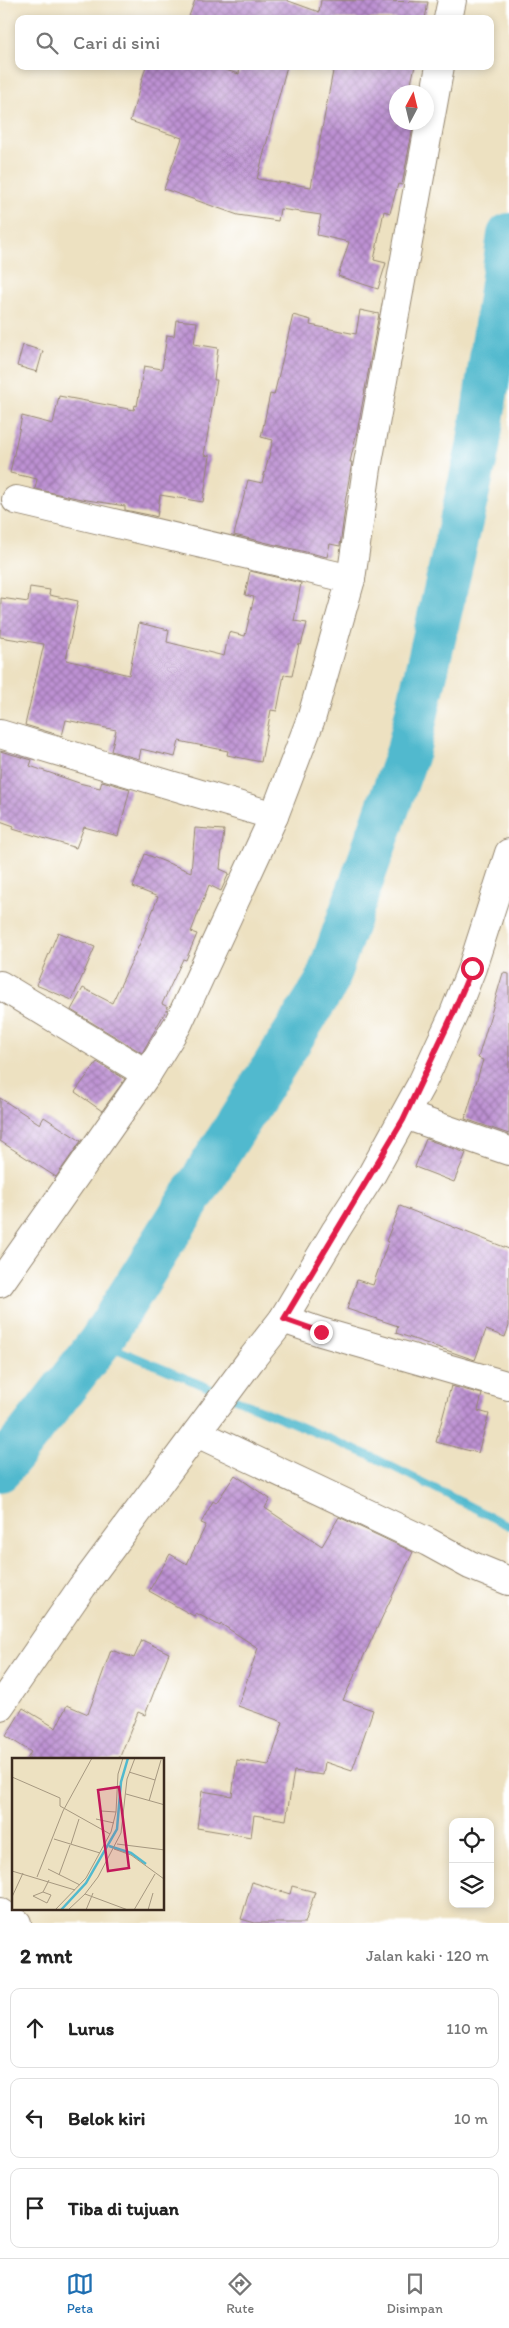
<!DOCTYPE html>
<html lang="id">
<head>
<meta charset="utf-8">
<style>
  :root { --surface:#fff; --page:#f2f2f2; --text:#222; --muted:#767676; --line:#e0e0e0; --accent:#1f6fb2 }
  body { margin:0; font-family:Itim,sans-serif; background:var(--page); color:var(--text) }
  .controls { position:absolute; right:15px; bottom:15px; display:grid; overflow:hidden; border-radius:10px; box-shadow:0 2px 8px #0003 }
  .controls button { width:45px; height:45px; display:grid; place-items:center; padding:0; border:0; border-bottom:1px solid var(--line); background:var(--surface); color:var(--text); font:25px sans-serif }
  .compass { position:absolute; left:389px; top:85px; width:45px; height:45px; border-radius:50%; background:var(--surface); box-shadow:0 2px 8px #0003; rotate:7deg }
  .stop { position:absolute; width:15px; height:15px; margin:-11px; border:4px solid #e11d48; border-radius:50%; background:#fff }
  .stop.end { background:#e11d48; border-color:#fff; box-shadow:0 1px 5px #0008 }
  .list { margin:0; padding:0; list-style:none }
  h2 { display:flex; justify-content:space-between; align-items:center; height:65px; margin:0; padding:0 20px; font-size:21px }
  h2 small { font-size:16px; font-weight:400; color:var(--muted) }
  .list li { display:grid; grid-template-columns:32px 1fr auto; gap:15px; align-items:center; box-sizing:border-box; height:80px; margin:0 10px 10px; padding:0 10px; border:1px solid var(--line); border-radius:10px }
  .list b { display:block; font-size:19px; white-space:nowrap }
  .list em { font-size:16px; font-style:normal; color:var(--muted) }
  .icon { flex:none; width:28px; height:28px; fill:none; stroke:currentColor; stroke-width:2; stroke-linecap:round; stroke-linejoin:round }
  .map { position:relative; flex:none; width:509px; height:1923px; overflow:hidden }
  .search { position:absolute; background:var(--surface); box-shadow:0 2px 8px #0003; left:15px; right:15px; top:15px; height:55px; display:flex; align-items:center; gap:12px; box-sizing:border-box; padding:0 18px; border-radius:10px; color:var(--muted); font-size:19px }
  .sheet { height:335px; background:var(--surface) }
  nav { display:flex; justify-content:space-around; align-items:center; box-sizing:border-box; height:70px; border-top:1px solid var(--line); background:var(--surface); font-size:14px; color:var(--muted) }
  nav a { display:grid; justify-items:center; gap:2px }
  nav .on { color:var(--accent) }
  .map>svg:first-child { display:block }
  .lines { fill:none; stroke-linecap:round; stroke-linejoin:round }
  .stream { stroke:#51b9ce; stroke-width:8 }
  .river { stroke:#51b9ce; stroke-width:44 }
  .building { fill:url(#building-cross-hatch) }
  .minor-casing { stroke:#948670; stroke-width:30 }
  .minor { stroke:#fff; stroke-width:28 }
  .route { stroke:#e11d48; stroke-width:6 }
  .inset-river { fill:none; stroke:#51b9ce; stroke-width:2.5 }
  .inset-road { fill:none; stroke:#a69880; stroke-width:1 }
  .view { fill:#c2185b; fill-opacity:0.15; stroke:#c2185b; stroke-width:2.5 }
  .inset-edge { fill:none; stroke:#3b2a1e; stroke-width:2.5 }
</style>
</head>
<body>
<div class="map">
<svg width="509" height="1923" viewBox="0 0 509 1923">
  <defs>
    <pattern id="building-cross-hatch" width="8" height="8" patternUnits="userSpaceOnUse" patternTransform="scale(1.25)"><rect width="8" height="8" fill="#bd91d3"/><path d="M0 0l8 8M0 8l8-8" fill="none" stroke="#9b77ab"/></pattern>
  </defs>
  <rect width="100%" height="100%" fill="#fff"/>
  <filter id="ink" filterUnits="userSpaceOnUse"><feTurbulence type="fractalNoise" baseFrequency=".02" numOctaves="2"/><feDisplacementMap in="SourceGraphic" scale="10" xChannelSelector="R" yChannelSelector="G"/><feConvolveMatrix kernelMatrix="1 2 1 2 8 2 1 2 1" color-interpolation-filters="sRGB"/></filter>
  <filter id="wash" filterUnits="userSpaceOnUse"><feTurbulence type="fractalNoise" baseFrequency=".0096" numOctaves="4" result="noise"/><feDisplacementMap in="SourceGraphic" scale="20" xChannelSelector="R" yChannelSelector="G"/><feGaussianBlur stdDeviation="1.12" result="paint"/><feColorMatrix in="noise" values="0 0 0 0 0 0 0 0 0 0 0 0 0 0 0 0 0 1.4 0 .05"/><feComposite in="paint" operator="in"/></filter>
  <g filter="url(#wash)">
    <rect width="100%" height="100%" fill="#ede1c1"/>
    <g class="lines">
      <polyline class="stream" points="100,1342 373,1457 509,1526"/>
      <polyline class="river" points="0,1470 100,1342 325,985 408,751 478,448 509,235"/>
    </g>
    <g id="blocks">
      <g class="building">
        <polygon points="195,0 286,0 319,12 321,0 428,2 425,19 188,19"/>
        <polygon points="146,66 212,66 239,74 240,66 287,66 257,179 311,187 334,66 415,66 409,92 396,92 396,122 414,122 402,185 398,184 390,213 384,211 374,260 386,263 378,289 338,276 349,242 317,235 321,215 280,209 278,221 238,215 164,189 182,138 130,121"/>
        <polygon points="360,310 379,314 358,427 350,462 352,462 344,508 345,508 340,546 330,544 327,557 234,535 248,480 262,483 273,440 261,437 270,394 274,395 293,315 311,320 310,325 356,334"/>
        <polygon points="176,320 197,322 194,344 218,348 214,380 217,380 204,455 210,456 203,502 160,495 157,517 154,516 125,510 125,506 81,499 35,489 37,479 10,473 22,416 53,424 59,396 134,410 135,405 137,406 144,366 162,369 167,335 174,336"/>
        <polygon points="23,345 43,351 37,372 17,366"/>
        <polygon points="250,571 301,583 294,621 307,623 301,645 299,644 292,676 284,675 277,711 271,710 261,762 227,755 228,751 179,741 175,757 141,749 139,759 111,751 116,730 66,720 62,736 25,725 44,644 0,637 1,598 28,602 30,587 50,590 49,595 78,601 66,660 129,675 139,623 169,630 167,642 224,656 229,632 245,636 254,597 245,595"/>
        <polygon points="0,751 32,760 30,766 79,783 100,788 102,781 130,789 118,836 84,827 76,848 13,829 14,826 0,821"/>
        <polygon points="195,828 224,830 220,869 229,873 221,891 209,885 191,932 197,934 186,960 183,959 162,1004 168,1007 142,1053 71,1010 83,988 112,1003 141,941 158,897 133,887 145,854 191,872"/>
        <polygon points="58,932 95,947 72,1000 36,985"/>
        <polygon points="503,973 509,974 509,1134 465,1119 483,1060 478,1058"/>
        <polygon points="97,1062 125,1079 102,1111 75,1092"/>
        <polygon points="0,1098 40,1124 44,1117 81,1141 56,1177 0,1141"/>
        <polygon points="426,1139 466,1153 454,1182 415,1167"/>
        <polygon points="400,1206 509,1249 509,1326 505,1337 486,1330 475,1360 396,1333 398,1326 347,1309 357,1280 373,1285 388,1242 386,1241"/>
        <polygon points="451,1386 482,1394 478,1411 489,1414 478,1453 436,1442"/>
        <polygon points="235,1475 270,1499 265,1508 322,1546 339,1517 413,1552 343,1700 373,1710 352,1771 325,1762 323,1775 294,1771 286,1820 254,1815 251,1837 197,1828 202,1791 232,1796 237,1760 269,1765 283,1722 238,1706 258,1648 221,1624 220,1626 196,1613 194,1616 149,1591 170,1554 187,1564 206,1525 201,1523 213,1501 216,1503"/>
        <polygon points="142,1640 169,1653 145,1715 138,1712 119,1759 27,1759 31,1752 6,1736 23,1708 56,1728 67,1705 88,1714 111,1650 134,1658"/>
        <polygon points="252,1882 290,1894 292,1886 315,1892 305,1923 255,1923 241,1919"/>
      </g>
    </g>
  </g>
  <g filter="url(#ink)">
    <use href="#blocks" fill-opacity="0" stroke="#948670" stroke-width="1"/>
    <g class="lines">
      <defs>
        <g id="minor">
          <polyline points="448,19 452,0"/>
          <polyline points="16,500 351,579"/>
          <polyline points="0,734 274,816"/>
          <polyline points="0,985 147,1074"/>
          <polyline points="405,1115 509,1151"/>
          <polyline points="0,1283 147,1074 178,1024 274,816 312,716 351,579 367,468 440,66"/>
          <polyline points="283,1319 321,1332 509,1386"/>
          <polyline points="197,1433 428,1542 470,1565 509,1581"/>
          <polyline points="0,1706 82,1587 250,1361 283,1319 336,1230 372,1174 422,1083 453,1016 472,968 509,853"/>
          <polyline points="0,1912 17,1923"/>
        </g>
      </defs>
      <use href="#minor" class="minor-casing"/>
      <use href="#minor" class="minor"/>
    </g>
  </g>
  <g class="lines" filter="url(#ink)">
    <polyline class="route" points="321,1332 284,1319 403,1120 452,1016 472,968"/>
  </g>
  <g transform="translate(12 1758)">
    <rect width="152" height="152" fill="#ede1c1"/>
    <path class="inset-river" d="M97,88L119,95L134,106M49,152L74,125L105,71L109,24L116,0"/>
    <path class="inset-road" d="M117,14L143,22M0,19L48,40V48L98,76M114,36L153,47M137,43L149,2M89,53L104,54M84,61L102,65M42,81L88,95M59,86L67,61M105,86L153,92M102,91L119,97L152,121M36,111L68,127M0,113L63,132M47,117L58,87M25,119L51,53L80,0M31,134L39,137L35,145L21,138L31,134L37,122M0,139L11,115M43,152L74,120L99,74L104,54L106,16L111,0M56,152L73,136M74,152L81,135M116,152L73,136L86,119L109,75L115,21L123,0M122,152L143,116M136,152L141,135"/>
    <path class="view" d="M107,29L117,110L96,113L86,32Z"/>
    <rect width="152" height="152" class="inset-edge"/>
  </g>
</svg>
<div class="controls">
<button><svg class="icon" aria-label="locate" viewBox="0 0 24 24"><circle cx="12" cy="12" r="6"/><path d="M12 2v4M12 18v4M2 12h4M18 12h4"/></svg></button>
<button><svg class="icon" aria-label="layers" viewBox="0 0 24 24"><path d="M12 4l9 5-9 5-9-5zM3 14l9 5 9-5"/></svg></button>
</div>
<svg class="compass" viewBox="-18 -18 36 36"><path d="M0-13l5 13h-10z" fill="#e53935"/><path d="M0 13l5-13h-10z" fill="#767676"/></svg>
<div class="stop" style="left:472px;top:968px"></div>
<div class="stop end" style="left:321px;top:1332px"></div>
<div class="search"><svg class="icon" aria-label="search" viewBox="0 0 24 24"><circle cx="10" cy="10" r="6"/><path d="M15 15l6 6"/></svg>Cari di sini</div>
</div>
<section class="sheet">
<h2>2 mnt<small>Jalan kaki · 120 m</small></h2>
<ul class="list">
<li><svg class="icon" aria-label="ahead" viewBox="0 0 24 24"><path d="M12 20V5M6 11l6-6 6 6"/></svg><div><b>Lurus</b></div><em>110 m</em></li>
<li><svg class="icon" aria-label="left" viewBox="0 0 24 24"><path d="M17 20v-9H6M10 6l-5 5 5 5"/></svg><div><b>Belok kiri</b></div><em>10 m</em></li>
<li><svg class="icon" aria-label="arrive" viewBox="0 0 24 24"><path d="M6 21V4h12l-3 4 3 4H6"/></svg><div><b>Tiba di tujuan</b></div></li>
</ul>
</section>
<nav>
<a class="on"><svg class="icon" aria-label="map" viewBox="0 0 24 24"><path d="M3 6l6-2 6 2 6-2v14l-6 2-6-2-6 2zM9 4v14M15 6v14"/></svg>Peta</a>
<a><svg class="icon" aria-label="directions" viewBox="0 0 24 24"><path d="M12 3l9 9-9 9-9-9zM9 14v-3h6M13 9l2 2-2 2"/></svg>Rute</a>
<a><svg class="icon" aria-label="saved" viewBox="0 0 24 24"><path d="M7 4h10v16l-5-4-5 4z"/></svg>Disimpan</a>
</nav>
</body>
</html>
